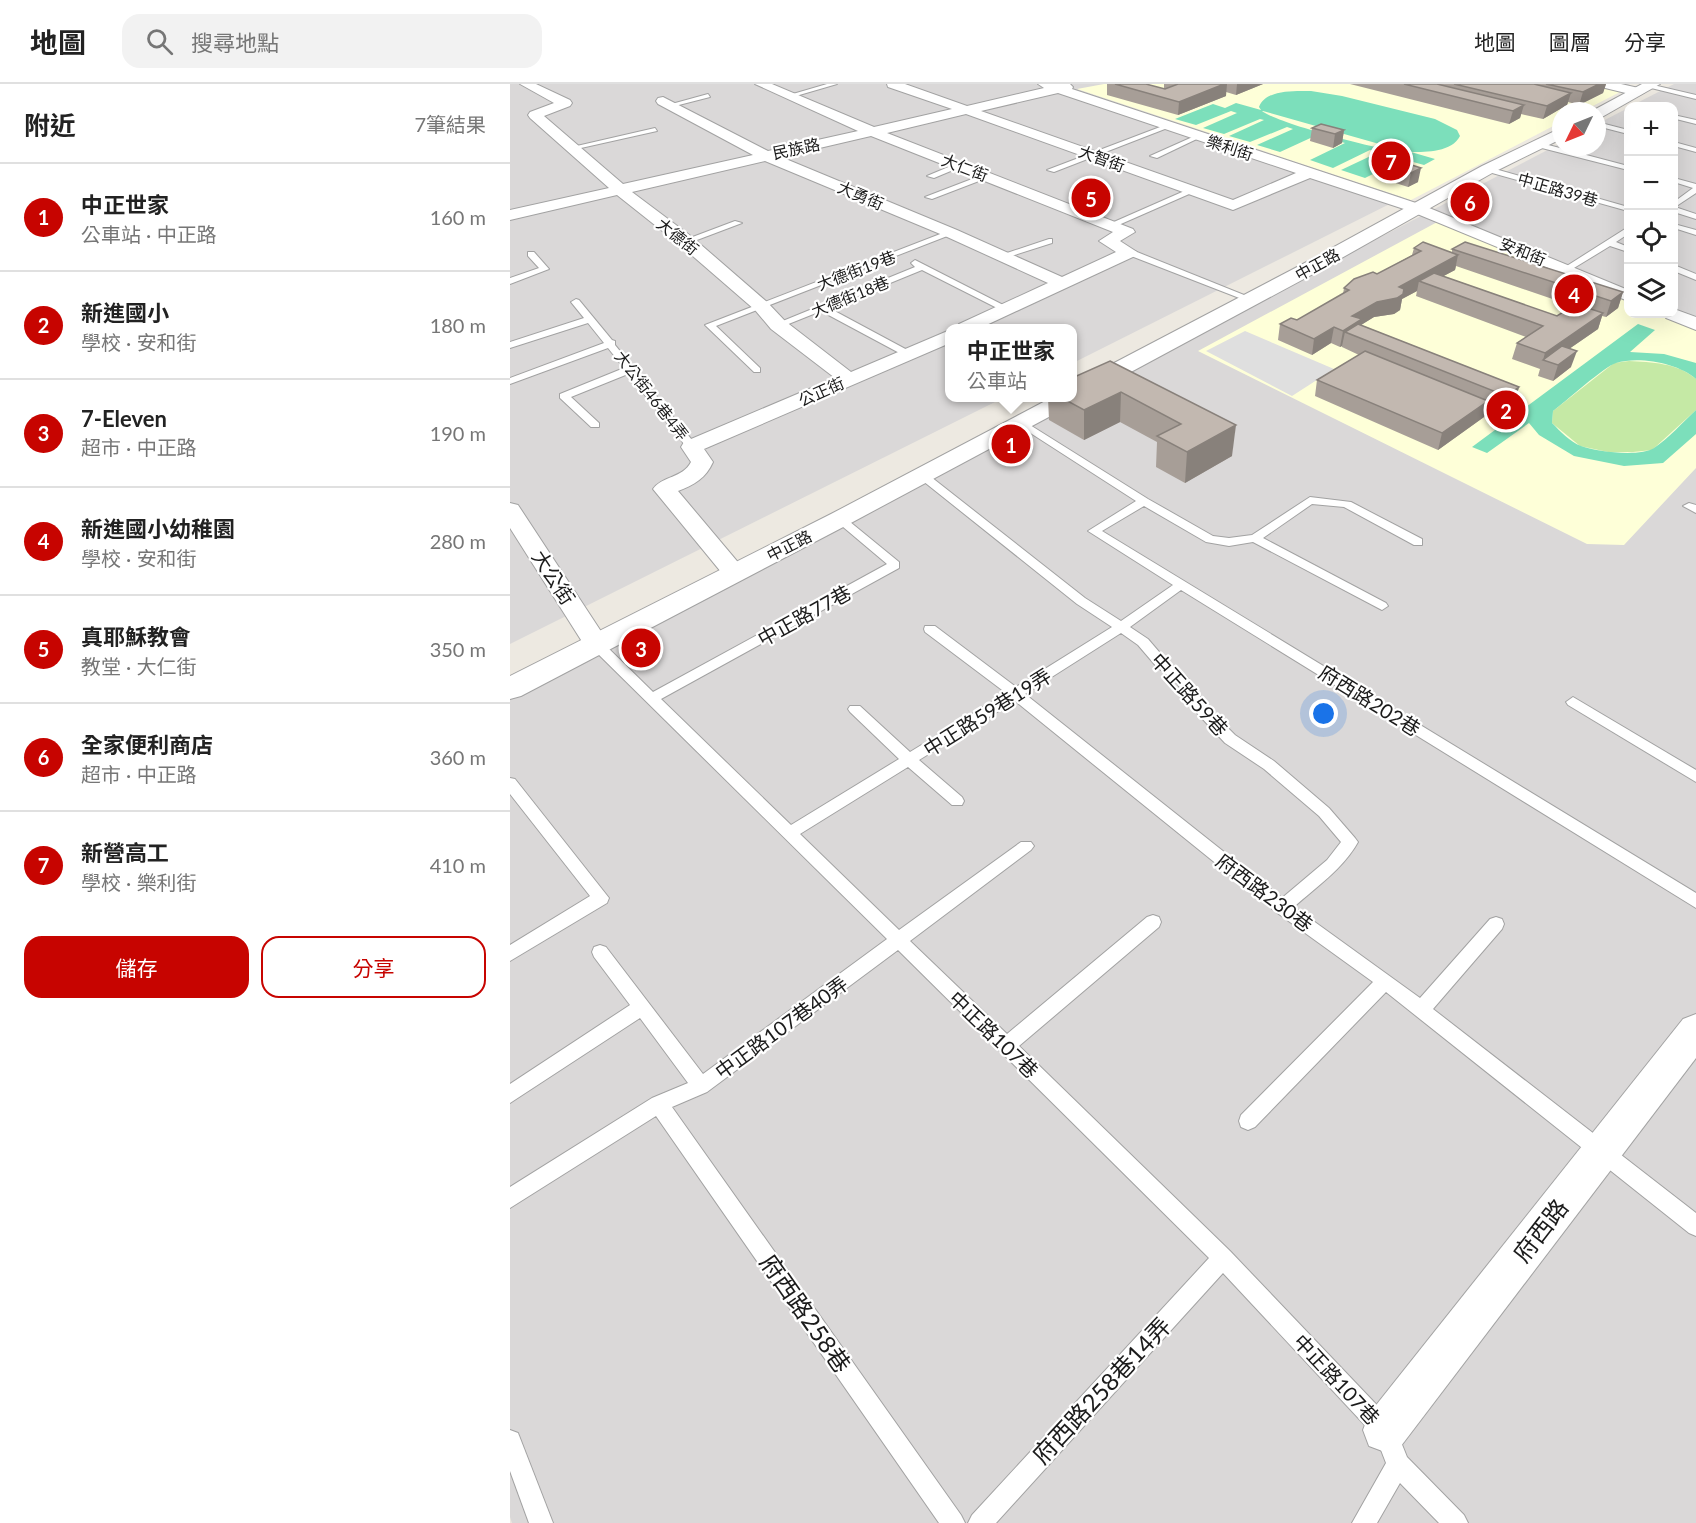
<!DOCTYPE html>
<html lang="zh-TW">
<head>
<meta charset="utf-8">
<style>
  :root { --surface:#fff; --page:#f2f2f2; --text:#222; --muted:#767676; --line:#e0e0e0; --accent:#c70400 }
  body { margin:0; font-family:Lato,"Noto Sans TC",sans-serif; background:var(--page); color:var(--text) }
  .controls { position:absolute; right:18px; top:18px; display:grid; overflow:hidden; border-radius:12px; box-shadow:0 6px 24px #0002 }
  .controls button { width:54px; height:54px; display:grid; place-items:center; padding:0; border:0; border-bottom:2px solid var(--line); background:var(--surface); color:var(--text); font:30px sans-serif }
  .compass { position:absolute; left:1042px; top:18px; width:54px; height:54px; border-radius:50%; background:var(--surface); box-shadow:0 6px 24px #0002; rotate:227deg }
  .you { position:absolute; left:814px; top:630px; width:21px; height:21px; margin:-15px; border:4px solid #fff; border-radius:50%; background:#1a73e8; box-shadow:0 0 0 9px #1a73e833 }
  .badge { display:grid; place-items:center; width:39px; height:39px; border-radius:50%; background:var(--accent); color:#fff; font-size:20px; font-weight:700 }
  .pin { position:absolute; translate:-50% -50%; border:3px solid #fff; box-shadow:0 2px 6px #0006 }
  .popup { position:absolute; left:435px; top:240px; width:132px; height:78px; box-sizing:border-box; display:grid; place-content:center; border-radius:12px; background:var(--surface); filter:drop-shadow(0 2px 4px #0005); font-size:20px; white-space:nowrap; color:var(--muted) }
  .popup b { font-size:22px; color:var(--text) }
  .popup::after { content:''; position:absolute; left:50%; top:100%; margin-left:-12px; border:12px solid transparent; border-top-color:var(--surface) }
  .list { margin:0; padding:0; list-style:none }
  h2 { display:flex; justify-content:space-between; align-items:center; height:78px; margin:0; padding:0 24px; font-size:26px }
  h2 small { font-size:20px; font-weight:400; color:var(--muted) }
  .list li { display:grid; grid-template-columns:39px 1fr auto; gap:18px; align-items:center; box-sizing:border-box; height:108px; padding:0 24px; border-top:2px solid var(--line) }
  .list b { display:block; font-size:22px; white-space:nowrap }
  .list p { margin:0; font-size:20px; white-space:nowrap; color:var(--muted) }
  .list em { font-size:20px; font-style:normal; color:var(--muted) }
  .actions { display:flex; gap:12px; padding:18px 24px }
  .actions a { flex:1; padding:14px 0; border:2px solid var(--accent); border-radius:18px; text-align:center; font-size:21px; color:var(--accent) }
  .actions .main { background:var(--accent); color:#fff }
  .icon { flex:none; width:33px; height:33px; fill:none; stroke:currentColor; stroke-width:2; stroke-linecap:round; stroke-linejoin:round }
  .map { position:relative; flex:none; width:1186px; height:1439px; overflow:hidden }
  header { display:flex; align-items:center; gap:36px; box-sizing:border-box; height:84px; padding:0 30px; background:var(--surface); border-bottom:2px solid var(--line) }
  header strong { font-size:28px }
  nav { display:flex; gap:33px; margin-inline-start:auto; font-size:21px }
  .search { width:420px; height:54px; background:var(--page); display:flex; align-items:center; gap:15px; box-sizing:border-box; padding:0 21px; border-radius:18px; color:var(--muted); font-size:22px }
  main { display:flex }
  aside { flex:1; background:var(--surface) }
  .map>svg:first-child { display:block }
  .residential { fill:#dad8d8 }
  .education { fill:#feffd8 }
  .grass { fill:#c5e9a5 }
  .pitch { fill:#7cdfbb; fill-rule:evenodd }
  .parking { fill:#dfdfdf }
  .lines { fill:none; stroke-linecap:round; stroke-linejoin:round }
  .service-casing { stroke:#a2a2a2; stroke-width:2 }
  .minor-casing { stroke:#a2a2a2; stroke-width:2 }
  .tertiary-casing { stroke:#a2a2a2; stroke-width:2 }
  .service { fill:#fff; fill-rule:evenodd }
  .minor { fill:#fff; fill-rule:evenodd }
  .tertiary { fill:#fff; fill-rule:evenodd }
  .wall { fill:#a79e97; fill-rule:evenodd }
  .shaded-wall { fill:#88817b }
  .building { fill:#c2b8b0; stroke:#88817b; stroke-width:1.5 }
  .labels { text-anchor:middle; dominant-baseline:central; stroke-width:4.5; stroke-linejoin:round; paint-order:stroke }
  .far-street-label { font-size:16px; fill:#1b1b1b; stroke:#fff }
  .street-label { font-size:20px; fill:#1b1b1b; stroke:#fff }
  .near-street-label { font-size:24px; fill:#1b1b1b; stroke:#fff }
</style>
</head>
<body>
<header>
<strong>地圖</strong>
<div class="search"><svg class="icon" aria-label="search" viewBox="0 0 24 24"><circle cx="10" cy="10" r="6"/><path d="M15 15l6 6"/></svg>搜尋地點</div>
<nav><a>地圖</a><a>圖層</a><a>分享</a></nav>
</header>
<main>
<aside>
<h2>附近<small>7筆結果</small></h2>
<ul class="list">
<li><span class="badge">1</span><div><b>中正世家</b><p>公車站 · 中正路</p></div><em>160 m</em></li>
<li><span class="badge">2</span><div><b>新進國小</b><p>學校 · 安和街</p></div><em>180 m</em></li>
<li><span class="badge">3</span><div><b>7-Eleven</b><p>超市 · 中正路</p></div><em>190 m</em></li>
<li><span class="badge">4</span><div><b>新進國小幼稚園</b><p>學校 · 安和街</p></div><em>280 m</em></li>
<li><span class="badge">5</span><div><b>真耶穌教會</b><p>教堂 · 大仁街</p></div><em>350 m</em></li>
<li><span class="badge">6</span><div><b>全家便利商店</b><p>超市 · 中正路</p></div><em>360 m</em></li>
<li><span class="badge">7</span><div><b>新營高工</b><p>學校 · 樂利街</p></div><em>410 m</em></li>
</ul>
<div class="actions"><a class="main">儲存</a><a>分享</a></div>
</aside>
<div class="map">
<svg width="1186" height="1439" viewBox="0 0 1186 1439">
  <rect width="100%" height="100%" fill="#ede9e1"/>
  <g class="residential">
    <polygon points="0,0 1120,0 1066,27 1051,27 1051,34 563,279 562,244 440,244 440,314 493,314 0,560"/>
    <polygon points="1164,0 1186,0 1186,1439 2,1439 0,1433 0,607 1051,59 1051,63 1087,63 1087,40 1118,24 1118,230 1164,230 1164,22 1121,22"/>
  </g>
  <g class="education">
    <polygon points="594,0 1076,0 1110,8 1073,27 1051,27 1051,38 901,116 567,5"/>
    <polygon points="931,136 1118,217 1118,230 1147,230 1186,246 1186,384 1114,461 1077,460 688,267"/>
  </g>
  <path class="grass" d="M1119,277C1141,278 1168,279 1186,295V326L1142,366L1123,368H1098L1070,362L1042,339L1043,327L1104,279Z"/>
  <g class="pitch">
    <path d="M801,7L832,12L925,35L947,46L950,52C942,68 917,68 901,68L925,75L914,81L860,66L823,84L800,76L835,59L807,51L770,68L747,61L783,45L777,43L740,58L719,52L754,36L750,35L714,50L693,44L727,29L721,27L686,41L665,35L703,20L715,24L726,19L751,26L749,23C756,5 785,7 801,7ZM752,27H753L894,67C874,68 767,39 752,27Z"/>
    <polygon points="867,69 891,76 855,94 831,86"/>
    <path d="M1128,240L1145,246L1120,268L1154,270L1186,279V295C1168,279 1129,272 1106,279C1095,282 1055,318 1043,327L1042,339C1050,347 1060,358 1071,362C1086,368 1131,373 1144,364C1159,354 1172,339 1186,326V350L1153,379L1114,382L1064,372L1029,351L1019,339L977,369L962,363Z"/>
  </g>
  <polygon class="parking" points="735,247 824,285 782,312 696,267"/>
  <g class="lines">
    <defs>
      <g id="service">
        <polygon points="317,0 327,0 279,14 276,12"/>
        <polygon points="1139,0 1186,11 1186,15 1137,3"/>
        <polygon points="198,10 200,13 161,23 158,21"/>
        <polygon points="1168,32 1186,36 1186,40 1166,35"/>
        <polygon points="1087,38 1118,46 1118,50 1087,42"/>
        <polygon points="658,40 660,43 544,88 537,86"/>
        <polygon points="145,44 147,47 62,66 58,64"/>
        <polygon points="687,51 693,52 647,74 640,72"/>
        <polygon points="1027,58 1118,82 1118,86 1024,62"/>
        <polygon points="1164,58 1186,64 1186,68 1164,62"/>
        <polygon points="448,79 455,81 424,94 417,92"/>
        <polygon points="978,83 1118,123 1118,127 975,87"/>
        <polygon points="475,90 482,92 422,115 415,113"/>
        <polygon points="1164,94 1186,100 1186,109 1165,123 1186,130 1186,135 1164,128 1164,118 1183,104 1164,98"/>
        <polygon points="679,105 686,107 604,143 597,141"/>
        <polygon points="225,137 232,139 179,159 172,157"/>
        <polygon points="1164,140 1186,146 1186,151 1164,144"/>
        <polygon points="1115,145 1118,145 1118,150 1106,158 1118,163 1118,168 1100,162 1059,187 1052,185"/>
        <polygon points="438,147 445,149 206,242 250,284 250,288 244,288 195,241"/>
        <polygon points="539,155 542,155 542,159 492,175 488,172"/>
        <polygon points="616,166 622,166 744,215 737,217 616,170"/>
        <polygon points="18,168 24,168 39,185 0,200 0,194 29,184 18,172"/>
        <polygon points="405,176 501,225 493,227 412,186 319,224 401,268 401,272 395,272 311,227 271,243 263,241 405,183 401,179"/>
        <polygon points="1164,181 1186,190 1186,196 1164,187"/>
        <polygon points="66,215 69,216 102,256 105,257 105,261 186,361 186,365 178,365 118,290 61,313 89,339 89,343 81,343 50,314 50,310 114,284 98,264 0,300 0,294 94,259 78,239 0,264 0,258 74,234 61,218"/>
        <path d="M512,336L638,415L703,452L719,454L742,451L800,413L841,418L912,455V461H904L834,423L802,420L753,454L876,519L878,522L872,526L743,458L719,462L696,458L634,422L592,447L1186,809V824L671,506L620,543L638,555L656,576L677,593L697,623L725,651L764,677L819,724L845,754L848,758C833,785 806,803 784,823L910,914L980,835L986,833L992,835L994,840L992,845L923,925L1186,1129V1152L1179,1149L876,908L745,1043L738,1046L731,1043L729,1037L731,1031L863,898L766,828L505,617L409,676L452,713L454,717L452,721H442L398,683L290,750L389,846L511,758H521L524,762L521,766L400,857L497,950L637,833L643,831L649,833L651,838L649,843L509,962L720,1167L883,1338L897,1373L954,1431L958,1439H929L890,1399L867,1439H842L876,1379L866,1353L713,1189L486,1439H458L462,1431L699,1174L388,866L197,1008L162,1023L451,1431L455,1439H429L146,1032L0,1124V1103L142,1014L178,999L130,934L0,1019V1000L120,921L84,873L82,868L84,863L90,861L96,863L193,990L377,855L82,564L80,561L82,558H92L143,608L377,480L326,437V433H334L389,478V484L151,615L281,741L389,675L340,628L338,625L340,622H350L400,668L496,609L415,548L414,545L415,542H425L506,603L602,543L567,520L408,393V389H416L575,514L611,537L663,501L578,447L626,417L508,341L507,339ZM611,549L628,561L646,582L667,599L687,629L715,659L754,685L809,732L831,758L817,776L772,814L515,610Z"/>
        <polygon points="1179,419 1186,421 1186,429 1173,422"/>
        <polygon points="1063,613 1186,686 1186,698 1058,621 1056,618"/>
        <polygon points="0,694 5,695 99,814 97,819 0,877 0,861 80,812 0,710"/>
        <polygon points="0,1346 8,1349 43,1439 19,1439 0,1387"/>
      </g>
      <g id="minor">
        <path d="M10,0H26L60,16L62,19L60,22L34,32L113,100L243,71L148,20L146,17L148,14L153,13L258,67L348,47L245,0H262L364,43L442,25L378,3L377,0H395L457,22L534,4L528,0H560L563,3L562,5L912,121L1118,206V217L900,127L800,94L723,126L456,30L377,49L623,145L625,148L610,157L627,168L625,172L470,244H447L449,240L538,199L435,152L255,77L122,108L182,153L257,218L275,237L341,288L440,246V259L194,365L203,378C196,394 184,401 168,407L237,489L234,494L225,497L216,494L143,405C152,392 173,394 181,378L171,363L174,358L325,294L261,245L245,226L170,161L107,111L0,136V126L99,104L20,34L18,31L20,28L44,19ZM548,9L786,89L723,116L471,27ZM361,52L603,148L589,157L606,168L552,193L447,146L271,73Z"/>
        <polygon points="1090,0 1111,0 1133,5 1135,8 1128,12 1091,3"/>
        <polygon points="1164,225 1186,233 1186,246 1156,234 1153,230 1164,230"/>
        <polygon points="0,419 8,421 96,555 100,561 96,567 87,570 78,567 0,444"/>
        <polygon points="1186,930 1186,974 891,1362 875,1368 859,1362 853,1346 859,1330 1173,935"/>
      </g>
      <g id="tertiary">
        <polygon points="1132,0 1150,0 1092,33 1087,34 1087,27 1082,27"/>
        <polygon points="1051,44 1051,55 984,88 805,189 580,310 565,310 568,314 565,319 339,440 11,612 0,615 0,592 321,430 541,314 562,314 564,300 791,181 972,82"/>
      </g>
    </defs>
    <use href="#service" class="service-casing"/>
    <use href="#minor" class="minor-casing"/>
    <use href="#tertiary" class="tertiary-casing"/>
    <use href="#service" class="service"/>
    <use href="#minor" class="minor"/>
    <use href="#tertiary" class="tertiary"/>
  </g>
  <g class="wall">
    <polygon points="597,0 636,0 654,5 654,0 753,0 726,11 716,8 716,12 668,31 597,11"/>
    <polygon points="840,0 1096,0 1093,9 1069,21 1058,18 1057,21 1033,35 1011,30 1010,34 999,40"/>
    <polygon points="802,44 834,46 832,59 823,64 800,57"/>
    <polygon points="896,74 895,79 908,98 898,103 867,93 869,79"/>
    <path d="M904,164L942,168V165L1113,208L1108,224L1096,233L1092,232L1088,245L1059,265L1061,283L1043,297L1028,292L1030,285L1002,275L1007,259L1016,253L906,212L907,207L892,215L890,226L884,230L864,233L851,241L1009,303L1004,320L991,329L977,323L974,333L928,366L805,312L807,296L849,271L832,263V262L830,263L821,259L802,271L768,256L770,240L787,236L833,210L834,204L867,190L902,171ZM946,182L1063,222L1047,232L933,192L945,186Z"/>
    <polygon points="600,277 722,372 675,399 646,383 647,358 610,338 574,356 539,336 538,314 562,314"/>
  </g>
  <g class="shaded-wall">
    <polygon points="714,0 717,0 716,12 668,31 669,18"/>
    <polygon points="727,0 753,0 726,11"/>
    <polygon points="1089,0 1096,0 1093,9 1069,21 1073,8"/>
    <polygon points="1061,9 1057,21 1033,35 1037,22"/>
    <polygon points="1014,21 1010,34 999,40 1003,27"/>
    <polygon points="834,46 832,59 823,64 825,50"/>
    <polygon points="896,74 894,86 889,77"/>
    <polygon points="911,84 908,98 898,103 901,89"/>
    <polygon points="948,171 945,186 919,200 909,197 907,207 892,215 890,226 884,230 864,233 851,241 835,248 832,262 830,263 833,247 842,232 889,203"/>
    <polygon points="1113,208 1108,224 1096,233 1101,217"/>
    <polygon points="1093,229 1088,245 1040,278 1033,276 1035,269"/>
    <polygon points="824,243 821,259 802,271 804,255"/>
    <polygon points="1067,267 1061,283 1043,297 1048,281"/>
    <polygon points="1009,303 1004,320 991,329 996,312"/>
    <polygon points="611,308 610,338 574,356 574,326"/>
    <polygon points="978,317 974,333 928,366 932,349"/>
    <polygon points="726,341 722,372 675,399 677,368"/>
  </g>
  <g class="building">
    <polygon points="605,0 636,0 655,5 668,0 714,0 669,18"/>
    <polygon points="894,0 927,0 1014,21 1003,27"/>
    <polygon points="944,0 1024,0 1061,9 1037,22"/>
    <polygon points="1036,0 1089,0 1073,8"/>
    <polygon points="811,40 834,46 825,50 802,44"/>
    <polygon points="886,71 896,74 889,77 911,84 901,89 869,79"/>
    <polygon points="913,158 948,171 889,203 894,205 893,210 887,214 867,218 842,232 852,235 833,247 824,243 804,255 770,240 781,234 787,236 839,206 834,204 844,195 863,188 867,190 911,167 904,164"/>
    <polygon points="955,158 1113,208 1101,217 942,165"/>
    <polygon points="924,189 1047,232 1066,220 1093,229 1035,269 1007,259 1033,242 909,197"/>
    <polygon points="848,240 1009,303 996,312 835,248"/>
    <polygon points="1052,262 1067,267 1048,281 1033,276"/>
    <polygon points="855,267 978,317 932,349 807,296"/>
    <polygon points="600,277 726,341 677,368 647,352 671,340 611,308 574,326 552,314 562,314 562,294"/>
  </g>
  <g class="labels">
    <g class="far-street-label">
      <text transform="translate(720 63) rotate(18)">樂利街</text>
      <text transform="translate(286 64) rotate(-12)">民族路</text>
      <text transform="translate(592 74) rotate(20)">大智街</text>
      <text transform="translate(455 83) rotate(21)">大仁街</text>
      <text transform="translate(1048 105) rotate(16)">中正路39巷</text>
      <text transform="translate(351 111) rotate(23)">大勇街</text>
      <text transform="translate(168 152) rotate(39)">大德街</text>
      <text transform="translate(1013 167) rotate(22)">安和街</text>
      <text transform="translate(807 180) rotate(-29)">中正路</text>
      <text transform="translate(346 186) rotate(-21)">大德街19巷</text>
      <text transform="translate(340 212) rotate(-22)">大德街18巷</text>
      <text transform="translate(311 307) rotate(-24)">公正街</text>
      <text transform="translate(142 311) rotate(52)">大公街46巷4弄</text>
      <text transform="translate(279 461) rotate(-27)">中正路</text>
    </g>
    <g class="street-label">
      <text transform="translate(44 493) rotate(57)">大公街</text>
      <text transform="translate(294 531) rotate(-29)">中正路77巷</text>
      <text transform="translate(680 610) rotate(48)">中正路59巷</text>
      <text transform="translate(860 616) rotate(32)">府西路202巷</text>
      <text transform="translate(477 628) rotate(-32)">中正路59巷19弄</text>
      <text transform="translate(755 808) rotate(37)">府西路230巷</text>
      <text transform="translate(271 943) rotate(-36)">中正路107巷40弄</text>
      <text transform="translate(484 950) rotate(44)">中正路107巷</text>
      <text transform="translate(827 1295) rotate(47)">中正路107巷</text>
    </g>
    <g class="near-street-label">
      <text transform="translate(1030 1146) rotate(-52)">府西路</text>
      <text transform="translate(296 1229) rotate(55)">府西路258巷</text>
      <text transform="translate(591 1306) rotate(-47)">府西路258巷14弄</text>
    </g>
  </g>
</svg>
<div class="controls">
<button>+</button>
<button>−</button>
<button><svg class="icon" aria-label="locate" viewBox="0 0 24 24"><circle cx="12" cy="12" r="6"/><path d="M12 2v4M12 18v4M2 12h4M18 12h4"/></svg></button>
<button><svg class="icon" aria-label="layers" viewBox="0 0 24 24"><path d="M12 4l9 5-9 5-9-5zM3 14l9 5 9-5"/></svg></button>
</div>
<svg class="compass" viewBox="-18 -18 36 36"><path d="M0-13l5 13h-10z" fill="#e53935"/><path d="M0 13l5-13h-10z" fill="#767676"/></svg>
<div class="you"></div>
<div class="pin badge" style="left:501px;top:360px">1</div>
<div class="popup"><b>中正世家</b>公車站</div>
<div class="pin badge" style="left:996px;top:326px">2</div>
<div class="pin badge" style="left:131px;top:564px">3</div>
<div class="pin badge" style="left:1064px;top:210px">4</div>
<div class="pin badge" style="left:581px;top:114px">5</div>
<div class="pin badge" style="left:960px;top:118px">6</div>
<div class="pin badge" style="left:881px;top:77px">7</div>
</div>
</main>
</body>
</html>
